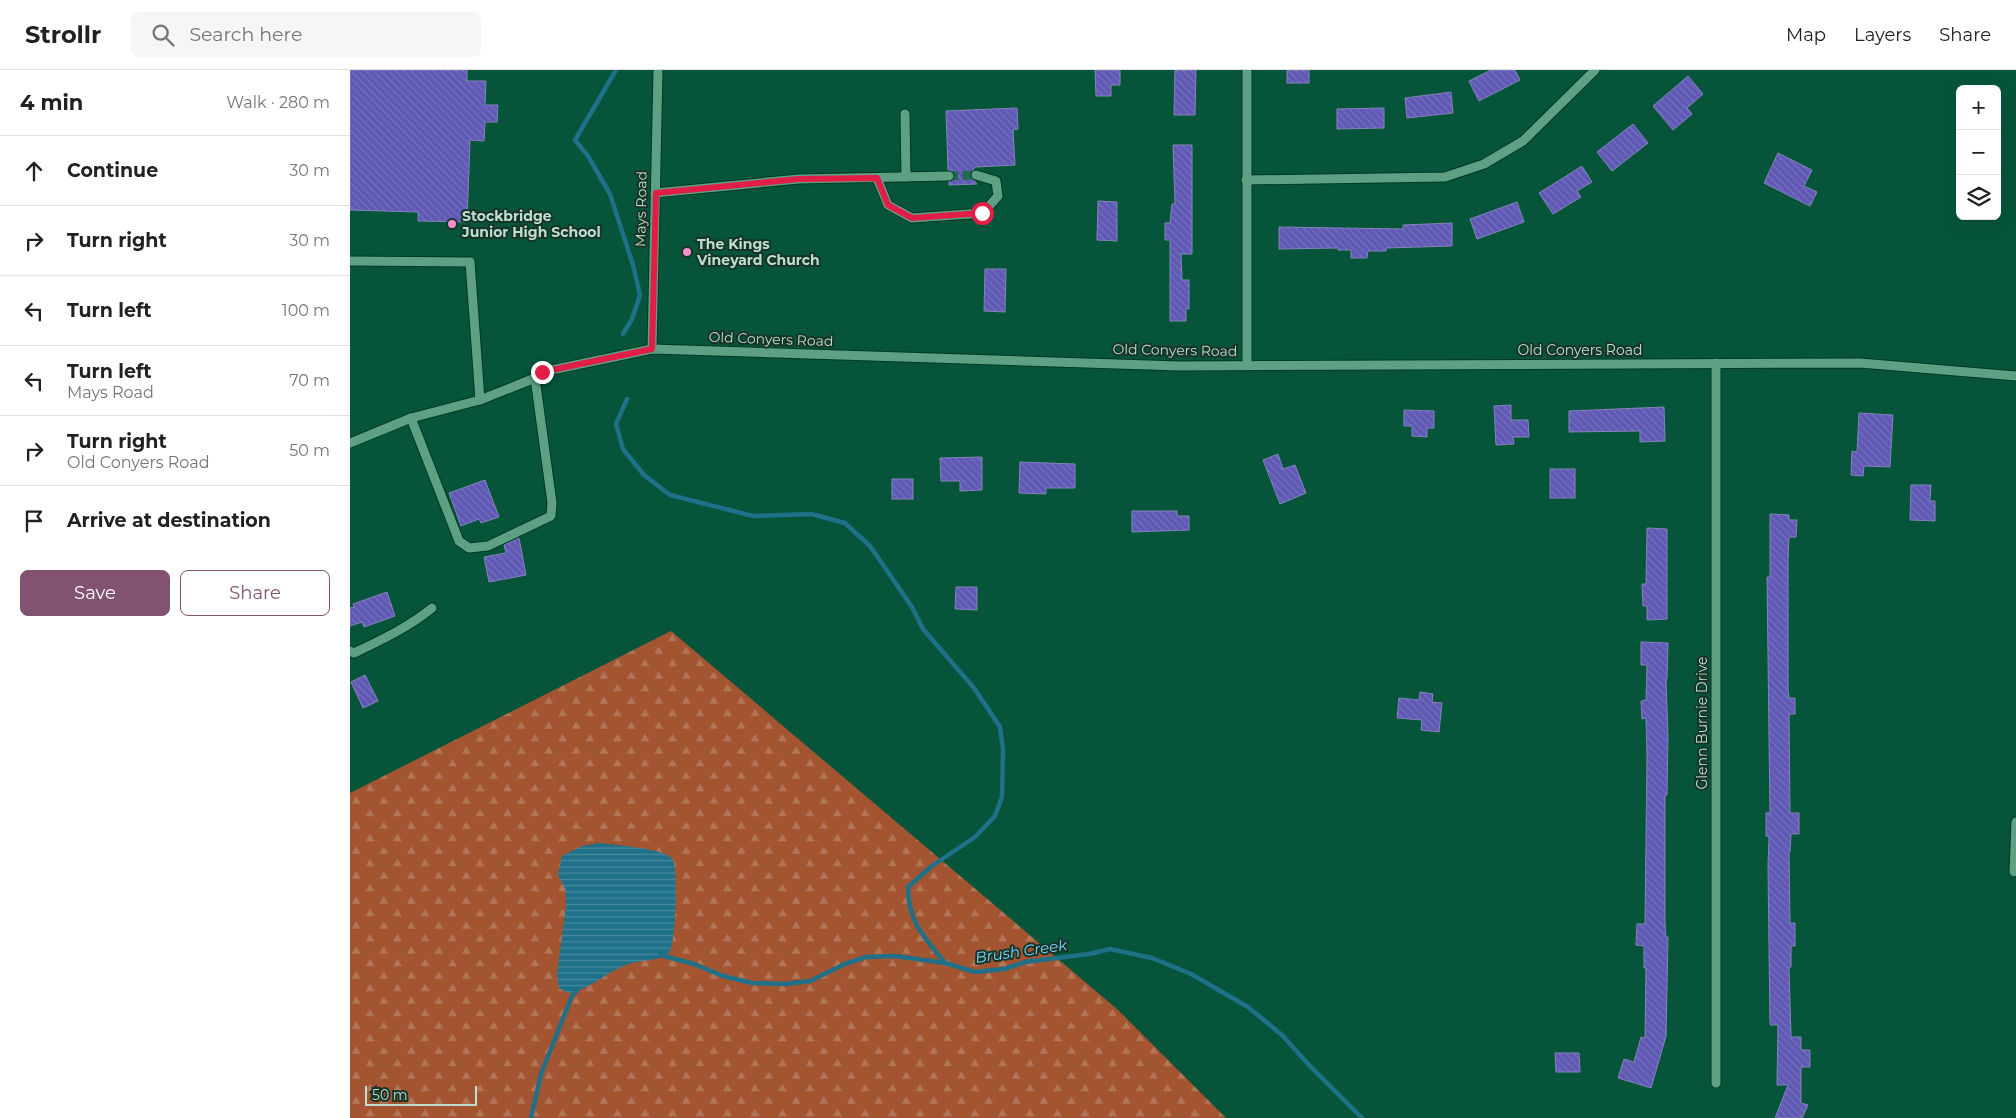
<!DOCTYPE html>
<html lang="en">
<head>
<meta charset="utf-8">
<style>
  :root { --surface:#fff; --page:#f6f6f6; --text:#202124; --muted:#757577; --line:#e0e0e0; --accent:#815370 }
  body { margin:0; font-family:Montserrat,sans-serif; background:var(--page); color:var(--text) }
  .controls { position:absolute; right:15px; top:15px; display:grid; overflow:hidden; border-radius:8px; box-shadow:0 5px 20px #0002 }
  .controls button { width:45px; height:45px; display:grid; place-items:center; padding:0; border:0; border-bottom:1px solid var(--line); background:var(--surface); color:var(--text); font:25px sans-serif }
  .scale { position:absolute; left:15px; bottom:12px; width:112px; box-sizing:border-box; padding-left:5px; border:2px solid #bedfcf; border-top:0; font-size:14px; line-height:18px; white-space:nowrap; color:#bedfcf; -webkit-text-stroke:4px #183428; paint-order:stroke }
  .stop { position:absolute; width:15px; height:15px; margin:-11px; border:4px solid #e11d48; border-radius:50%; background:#fff }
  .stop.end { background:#e11d48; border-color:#fff; box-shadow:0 1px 5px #0008 }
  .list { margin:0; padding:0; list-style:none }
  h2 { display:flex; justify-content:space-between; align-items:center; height:65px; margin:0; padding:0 20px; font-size:21px }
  h2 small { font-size:16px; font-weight:400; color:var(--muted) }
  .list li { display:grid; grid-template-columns:32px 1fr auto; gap:15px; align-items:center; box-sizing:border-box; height:70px; padding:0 20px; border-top:1px solid var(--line) }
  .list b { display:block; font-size:19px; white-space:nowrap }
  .list p { margin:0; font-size:16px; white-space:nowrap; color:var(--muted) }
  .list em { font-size:16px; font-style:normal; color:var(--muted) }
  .actions { display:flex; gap:10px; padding:15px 20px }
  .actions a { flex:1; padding:11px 0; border:1px solid var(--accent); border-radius:8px; text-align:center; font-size:18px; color:var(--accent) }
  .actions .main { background:var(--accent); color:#fff }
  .icon { flex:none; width:28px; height:28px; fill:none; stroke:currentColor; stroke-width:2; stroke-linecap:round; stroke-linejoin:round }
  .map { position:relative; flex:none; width:1666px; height:1048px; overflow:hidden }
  header { display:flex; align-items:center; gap:30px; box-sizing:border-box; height:70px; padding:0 25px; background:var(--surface); border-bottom:1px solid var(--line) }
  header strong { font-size:24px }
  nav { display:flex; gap:28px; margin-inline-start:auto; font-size:18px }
  .search { width:350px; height:45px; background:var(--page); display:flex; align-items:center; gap:12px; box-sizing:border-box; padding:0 18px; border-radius:8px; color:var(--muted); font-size:19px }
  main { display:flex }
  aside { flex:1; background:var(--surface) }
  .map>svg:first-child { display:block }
  .forest { fill:url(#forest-firs) }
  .water { fill:url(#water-rules) }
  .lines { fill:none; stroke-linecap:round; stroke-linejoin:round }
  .stream { stroke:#1f7089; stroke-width:4.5 }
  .building { fill:url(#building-back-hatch); stroke:#8484bb }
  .minor-tunnel { stroke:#226a51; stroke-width:9; stroke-dasharray:9 4.5; stroke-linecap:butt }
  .minor-casing { stroke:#003724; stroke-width:11 }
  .minor { stroke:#5ea083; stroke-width:9 }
  .route { stroke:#e11d48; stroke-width:6 }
  .poi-dot { fill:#f790ce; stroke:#183428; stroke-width:2 }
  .labels { text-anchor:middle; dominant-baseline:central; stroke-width:4; stroke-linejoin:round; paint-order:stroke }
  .street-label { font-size:14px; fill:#bedfcf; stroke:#183428 }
  .poi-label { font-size:14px; font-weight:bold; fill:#bedfcf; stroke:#183428; text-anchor:start }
  .water-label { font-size:15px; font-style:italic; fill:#78d7fa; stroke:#183428 }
</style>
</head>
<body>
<header>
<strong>Strollr</strong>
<div class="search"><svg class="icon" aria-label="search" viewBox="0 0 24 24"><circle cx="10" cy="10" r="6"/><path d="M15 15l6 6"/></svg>Search here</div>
<nav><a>Map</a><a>Layers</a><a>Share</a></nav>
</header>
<main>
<aside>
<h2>4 min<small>Walk · 280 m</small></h2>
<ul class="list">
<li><svg class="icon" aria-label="ahead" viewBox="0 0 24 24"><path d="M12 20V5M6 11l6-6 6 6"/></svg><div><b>Continue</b></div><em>30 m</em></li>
<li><svg class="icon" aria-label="right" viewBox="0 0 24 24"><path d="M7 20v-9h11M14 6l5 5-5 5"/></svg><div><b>Turn right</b></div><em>30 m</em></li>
<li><svg class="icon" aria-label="left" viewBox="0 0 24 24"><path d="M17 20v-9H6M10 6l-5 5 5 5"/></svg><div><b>Turn left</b></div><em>100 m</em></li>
<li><svg class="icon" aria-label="left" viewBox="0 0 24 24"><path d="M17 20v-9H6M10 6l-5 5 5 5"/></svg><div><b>Turn left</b><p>Mays Road</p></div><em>70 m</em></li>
<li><svg class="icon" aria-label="right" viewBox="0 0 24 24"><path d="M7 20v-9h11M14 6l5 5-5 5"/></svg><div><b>Turn right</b><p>Old Conyers Road</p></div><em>50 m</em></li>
<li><svg class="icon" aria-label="arrive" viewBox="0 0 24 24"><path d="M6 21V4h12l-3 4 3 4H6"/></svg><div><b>Arrive at destination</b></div></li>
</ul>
<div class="actions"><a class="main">Save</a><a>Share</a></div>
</aside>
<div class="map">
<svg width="1666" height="1048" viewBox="0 0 1666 1048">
  <defs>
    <pattern id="forest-firs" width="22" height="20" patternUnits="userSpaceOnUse" patternTransform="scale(1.25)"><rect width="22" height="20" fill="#a35532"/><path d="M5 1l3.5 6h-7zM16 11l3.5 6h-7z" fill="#b27558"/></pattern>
    <pattern id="water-rules" width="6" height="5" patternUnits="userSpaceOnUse" patternTransform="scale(1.25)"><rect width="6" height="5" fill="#1f7089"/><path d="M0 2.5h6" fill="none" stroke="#488b9e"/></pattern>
    <pattern id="building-back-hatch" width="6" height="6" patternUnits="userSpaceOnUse" patternTransform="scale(1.25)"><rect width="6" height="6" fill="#5f58b4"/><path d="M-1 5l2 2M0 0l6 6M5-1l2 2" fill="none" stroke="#7470bd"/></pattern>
  </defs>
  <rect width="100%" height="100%" fill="#06553b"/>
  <polygon class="forest" points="321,561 767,939 876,1048 0,1048 0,723"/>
  <path class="water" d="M250,773C270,776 300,777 317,785C320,786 324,790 324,793C327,805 326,876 319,883C310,891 290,890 279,894C257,901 240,920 218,923L209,918L207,904L216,836V821L208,805L212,786L232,776Z"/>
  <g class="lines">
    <g class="stream">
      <polyline points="266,0 225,70 238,86 260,124 283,195 290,225 282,249 273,264"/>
      <path d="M277,329L266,354L273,379L294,405L320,425L403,446L461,444L495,453L520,476L562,537L573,559L624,618L650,657L653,679L652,727L645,746L625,767L582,796L558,817C558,852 574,867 595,893"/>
      <polyline points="310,885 344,894 373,906 402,913 436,914 460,911 495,894 516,887 545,886 595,893 625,902 654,899 675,892 739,884 760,879 802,888 841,904 898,937 932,965 959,995 1012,1048"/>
      <polyline points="181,1048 191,1004 222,926 228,919"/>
    </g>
  </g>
  <g class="building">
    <polygon points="0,0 117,0 117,11 136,11 135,35 148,35 147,52 135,52 134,71 120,70 117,152 68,151 68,142 0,140"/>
    <polygon points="745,0 770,0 770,15 761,15 761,26 746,26"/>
    <polygon points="825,0 846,0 845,45 824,45"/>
    <rect x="937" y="0" width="22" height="13"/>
    <polygon points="1141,0 1165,0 1170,10 1129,31 1119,11"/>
    <polygon points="1338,6 1353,24 1337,38 1342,44 1323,60 1303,36"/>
    <polygon points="1101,22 1103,43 1057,48 1055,28"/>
    <polygon points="667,38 668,59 663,60 665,95 625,97 620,106 627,114 599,115 599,112 604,109 605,105 602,101 598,100 596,41"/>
    <polygon points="1034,38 1034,58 987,59 987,39"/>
    <polygon points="1283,54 1298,73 1262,101 1247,82"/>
    <polygon points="823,75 842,75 842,184 831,184 832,210 839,210 839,239 836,239 836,251 820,251 820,170 815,170 815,153 820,153 822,134 825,134"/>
    <polygon points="1428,83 1462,100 1454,116 1467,122 1460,136 1414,113"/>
    <polygon points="1232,96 1242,112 1227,121 1231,127 1203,144 1189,123"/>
    <polygon points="748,131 767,132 767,171 747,170"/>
    <polygon points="1167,132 1174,152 1127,169 1120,149"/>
    <polygon points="1102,153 1102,176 1036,178 1036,181 1018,181 1017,188 1001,188 1001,180 988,180 988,178 929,179 929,157 1053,159 1053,155"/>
    <polygon points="635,199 656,199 655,242 634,241"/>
    <polygon points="1161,335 1161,350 1178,350 1179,367 1163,367 1164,374 1146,375 1144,336"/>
    <polygon points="1314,337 1315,371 1290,372 1290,361 1219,362 1219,341"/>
    <polygon points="1054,340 1084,341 1084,358 1077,358 1077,367 1062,366 1062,356 1054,356"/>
    <polygon points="1509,343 1543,345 1540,397 1514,396 1513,406 1501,405 1502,381 1507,382"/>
    <polygon points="928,384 933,399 945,395 956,423 930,434 913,390"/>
    <polygon points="632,387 632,420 610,421 610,411 591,411 590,388"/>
    <polygon points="670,392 725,394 725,418 696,418 696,424 669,423"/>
    <rect x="1200" y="399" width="25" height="29"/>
    <rect x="542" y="409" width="21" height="20"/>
    <polygon points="135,410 149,447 131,453 129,449 111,456 99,423"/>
    <polygon points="1561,415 1581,415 1580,431 1585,431 1585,451 1560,450"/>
    <polygon points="782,441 827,441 827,446 839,446 839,460 782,462"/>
    <polygon points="1420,444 1439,445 1439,450 1447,450 1446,467 1439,467 1438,490 1438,619 1439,628 1445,628 1445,644 1439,644 1440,743 1449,743 1449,764 1441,764 1440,782 1439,782 1440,853 1445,853 1445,876 1441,876 1441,897 1439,897 1441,967 1451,967 1451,980 1460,980 1460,997 1451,997 1451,1033 1458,1035 1452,1048 1425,1048 1438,1015 1427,1015 1428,955 1420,955 1418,796 1419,766 1416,766 1416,743 1420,743 1417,507 1420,507"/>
    <polygon points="1297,458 1317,459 1317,549 1297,550 1297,536 1293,536 1292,514 1296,514"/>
    <polygon points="169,468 176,505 139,512 134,487 156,483 154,475"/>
    <polygon points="606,517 627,517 627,540 605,539"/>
    <polygon points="37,522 45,546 14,557 12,552 0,556 0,538 4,537 3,534"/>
    <polygon points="1291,572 1318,573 1317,609 1316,609 1318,667 1317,725 1315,725 1315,854 1316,867 1318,867 1316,966 1301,1018 1268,1008 1274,989 1284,992 1291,967 1295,968 1296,898 1294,898 1294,876 1286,875 1287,854 1295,854 1297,687 1296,648 1292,649 1291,631 1296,630 1297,595 1291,595"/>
    <polygon points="15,605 28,631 13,638 1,612"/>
    <polygon points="1070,622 1083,624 1082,632 1092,633 1089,662 1071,660 1072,650 1047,648 1049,628 1069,630"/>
    <polygon points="1205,983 1229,983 1230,1002 1206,1002"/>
  </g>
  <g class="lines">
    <polyline class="minor-tunnel" points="599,106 626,105"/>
    <defs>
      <g id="minor">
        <polyline points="897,0 897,295"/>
        <polyline points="555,44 556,107"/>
        <polyline points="527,108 538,135 562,148 633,143 648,126 646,111 626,105"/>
        <polyline points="896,110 1095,107 1134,94 1173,71 1245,0"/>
        <polyline points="305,123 449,109 599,106"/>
        <polyline points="0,191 120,192 130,330"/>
        <polyline points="302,279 308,0"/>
        <polyline points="1366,293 1366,1013"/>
        <polyline points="61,348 109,471 119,478 138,476 201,446 202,433 185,308"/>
        <polyline points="0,373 61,348 130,330 185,308 192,302 302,279 829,296 1510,293 1666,306"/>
        <path d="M0,581L4,583C31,570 59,557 82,538"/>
        <polyline points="1664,802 1666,752"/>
      </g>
    </defs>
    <use href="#minor" class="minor-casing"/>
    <use href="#minor" class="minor"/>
  </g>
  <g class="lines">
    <polyline class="route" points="192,302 302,279 306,123 449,109 527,108 538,135 562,148 632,143"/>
  </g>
  <g class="poi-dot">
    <circle cx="102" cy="154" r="5"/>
    <circle cx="337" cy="182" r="5"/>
  </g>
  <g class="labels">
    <g class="street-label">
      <text transform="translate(291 139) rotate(-89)">Mays Road</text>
      <text transform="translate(421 269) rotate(2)">Old Conyers Road</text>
      <text transform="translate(825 280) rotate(1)">Old Conyers Road</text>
      <text x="1230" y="280">Old Conyers Road</text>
      <text transform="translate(1352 653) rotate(-90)">Glenn Burnie Drive</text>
    </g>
    <g class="poi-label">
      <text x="112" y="146">Stockbridge<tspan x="112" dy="16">Junior High School</tspan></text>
      <text x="347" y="174">The Kings<tspan x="347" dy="16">Vineyard Church</tspan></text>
    </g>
    <g class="water-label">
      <text transform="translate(671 881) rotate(-8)">Brush Creek</text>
    </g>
  </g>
</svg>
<div class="controls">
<button>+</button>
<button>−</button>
<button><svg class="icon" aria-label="layers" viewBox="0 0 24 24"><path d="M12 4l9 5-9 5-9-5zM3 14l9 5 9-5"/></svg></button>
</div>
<div class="scale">50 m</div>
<div class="stop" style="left:632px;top:143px"></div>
<div class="stop end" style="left:192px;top:302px"></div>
</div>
</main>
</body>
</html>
